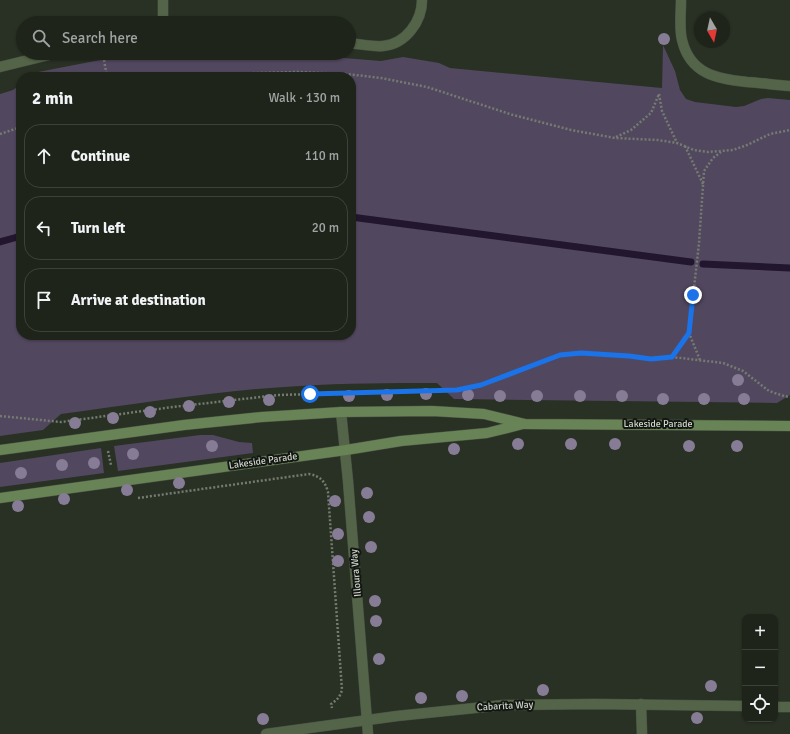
<!DOCTYPE html>
<html lang="en">
<head>
<meta charset="utf-8">
<style>
  :root { --surface:#1f241b; --page:#272c24; --text:#f1f3f6; --muted:#a1a4a3; --line:#3c413a }
  body { margin:0; font-family:Signika,sans-serif; background:var(--page); color:var(--text) }
  .controls { position:absolute; right:12px; bottom:12px; display:grid; overflow:hidden; border-radius:8px; box-shadow:0 1px 3px #0004 }
  .controls button { width:36px; height:36px; display:grid; place-items:center; padding:0; border:0; border-bottom:1px solid var(--line); background:var(--surface); color:var(--text); font:20px sans-serif }
  .compass { position:absolute; left:694px; top:12px; width:36px; height:36px; border-radius:50%; background:var(--surface); box-shadow:0 1px 3px #0004; rotate:171deg }
  .stop { position:absolute; width:12px; height:12px; margin:-9px; border:3px solid #1a73e8; border-radius:50%; background:#fff }
  .stop.end { background:#1a73e8; border-color:#fff; box-shadow:0 1px 4px #0008 }
  .list { margin:0; padding:0; list-style:none }
  h2 { display:flex; justify-content:space-between; align-items:center; height:52px; margin:0; padding:0 16px; font-size:17px }
  h2 small { font-size:13px; font-weight:400; color:var(--muted) }
  .list li { display:grid; grid-template-columns:26px 1fr auto; gap:12px; align-items:center; box-sizing:border-box; height:64px; margin:0 8px 8px; padding:0 8px; border:1px solid var(--line); border-radius:16px }
  .list b { display:block; font-size:15px; white-space:nowrap }
  .list em { font-size:13px; font-style:normal; color:var(--muted) }
  .icon { flex:none; width:22px; height:22px; fill:none; stroke:currentColor; stroke-width:2; stroke-linecap:round; stroke-linejoin:round }
  .map { position:relative; flex:none; width:790px; height:734px; overflow:hidden }
  .search { position:absolute; background:var(--surface); box-shadow:0 1px 3px #0004; left:16px; top:16px; width:340px; height:44px; display:flex; align-items:center; gap:10px; box-sizing:border-box; padding:0 14px; border-radius:22px; color:var(--muted); font-size:15px }
  .panel { position:absolute; background:var(--surface); box-shadow:0 1px 3px #0004; left:16px; top:72px; width:340px; height:268px; border-radius:16px }
  .map>svg:first-child { display:block }
  .green { fill:#51475f }
  .lines { fill:none; stroke-linecap:round; stroke-linejoin:round }
  .stream { stroke:#22162f; stroke-width:7 }
  .street-casing { stroke:#474e42; stroke-width:11 }
  .secondary-casing { stroke:#474e42; stroke-width:11 }
  .path { stroke:#757b71; stroke-width:2.5; stroke-dasharray:2 2; stroke-linecap:butt }
  .street { stroke:#546448; stroke-width:10 }
  .secondary { stroke:#688355; stroke-width:10 }
  .tree { fill:#867c95 }
  .route { stroke:#1a73e8; stroke-width:5 }
  .labels { text-anchor:middle; dominant-baseline:central; stroke-width:4; stroke-linejoin:round; paint-order:stroke }
  .street-label { font-size:10px; fill:#cfd4cc; stroke:#131711 }
</style>
</head>
<body>
<div class="map">
<svg width="790" height="734" viewBox="0 0 790 734">
  <rect width="100%" height="100%" fill="#293024"/>
  <g class="green">
    <path d="M663,45L675,71L680,90L686,99L695,102L736,107L744,106L761,99L768,98L790,100V395L777,403L454,399L437,383C391,383 345,383 300,386C220,390 140,404 61,414L43,430L0,436V94L13,90L21,84V335H351V77H31L38,72L100,60L195,53H282L381,61L403,57L439,63L450,68L662,88Z"/>
    <polygon points="200,435 213,435 239,442 252,443 253,453 118,471 114,446"/>
    <polygon points="101,448 104,473 0,487 0,463"/>
  </g>
  <g class="lines">
    <g class="stream">
      <polyline points="351,217 691,262"/>
      <polyline points="0,242 21,236"/>
      <polyline points="703,264 790,268"/>
    </g>
    <defs>
      <g id="street">
        <path d="M681,0C681,13 679,28 682,40C690,74 717,79 747,82C761,83 776,85 790,86"/>
        <polyline points="163,23 163,0"/>
        <path d="M349,43C360,44 372,47 383,46C406,44 422,21 422,0"/>
        <polyline points="0,67 57,53"/>
        <polyline points="341,412 348,481 368,734"/>
        <polyline points="641,704 642,734"/>
        <polyline points="775,707 790,707"/>
        <polyline points="266,734 397,716 504,705 595,704 745,706"/>
      </g>
      <g id="secondary">
        <polyline points="0,450 184,425 262,417 341,412 432,411 484,414 525,424 790,426"/>
        <polyline points="0,498 346,450 401,441 487,433 523,424"/>
      </g>
    </defs>
    <use href="#street" class="street-casing"/>
    <use href="#secondary" class="secondary-casing"/>
    <g class="path">
      <polyline points="104,60 107,77"/>
      <polyline points="213,77 254,73 298,72 347,74 381,78 427,87 513,115 571,130 615,138 658,140 677,143 694,150 708,152 733,150 747,145 770,134 790,130"/>
      <polyline points="659,94 662,111 677,143"/>
      <polyline points="0,134 21,127"/>
      <polyline points="616,137 631,130 651,113 659,94"/>
      <polyline points="685,146 703,184"/>
      <polyline points="672,357 689,333"/>
      <polyline points="700,360 689,333 699,243 704,171 713,158 721,152"/>
      <polyline points="0,416 61,422 173,407 278,395 457,390 481,385 560,355 581,353 629,356 651,359 672,357 723,363 743,371 769,391 784,396 790,397"/>
      <polyline points="108,451 111,465"/>
      <path d="M138,498L309,474C320,476 325,481 328,492L342,690C340,697 337,700 331,704L332,708"/>
    </g>
    <use href="#street" class="street"/>
    <use href="#secondary" class="secondary"/>
  </g>
  <g class="tree">
    <circle cx="664" cy="39" r="6"/>
    <circle cx="738" cy="380" r="6"/>
    <circle cx="426" cy="394" r="6"/>
    <circle cx="387" cy="395" r="6"/>
    <circle cx="468" cy="395" r="6"/>
    <circle cx="308" cy="396" r="6"/>
    <circle cx="349" cy="396" r="6"/>
    <circle cx="500" cy="396" r="6"/>
    <circle cx="537" cy="396" r="6"/>
    <circle cx="580" cy="396" r="6"/>
    <circle cx="622" cy="396" r="6"/>
    <circle cx="663" cy="399" r="6"/>
    <circle cx="704" cy="399" r="6"/>
    <circle cx="744" cy="399" r="6"/>
    <circle cx="269" cy="400" r="6"/>
    <circle cx="229" cy="402" r="6"/>
    <circle cx="189" cy="406" r="6"/>
    <circle cx="150" cy="412" r="6"/>
    <circle cx="113" cy="418" r="6"/>
    <circle cx="75" cy="423" r="6"/>
    <circle cx="518" cy="444" r="6"/>
    <circle cx="571" cy="444" r="6"/>
    <circle cx="615" cy="444" r="6"/>
    <circle cx="212" cy="446" r="6"/>
    <circle cx="689" cy="446" r="6"/>
    <circle cx="737" cy="446" r="6"/>
    <circle cx="454" cy="449" r="6"/>
    <circle cx="133" cy="454" r="6"/>
    <circle cx="94" cy="463" r="6"/>
    <circle cx="62" cy="465" r="6"/>
    <circle cx="21" cy="473" r="6"/>
    <circle cx="179" cy="483" r="6"/>
    <circle cx="127" cy="490" r="6"/>
    <circle cx="367" cy="493" r="6"/>
    <circle cx="64" cy="499" r="6"/>
    <circle cx="335" cy="501" r="6"/>
    <circle cx="18" cy="506" r="6"/>
    <circle cx="369" cy="517" r="6"/>
    <circle cx="338" cy="534" r="6"/>
    <circle cx="371" cy="547" r="6"/>
    <circle cx="338" cy="561" r="6"/>
    <circle cx="375" cy="601" r="6"/>
    <circle cx="376" cy="621" r="6"/>
    <circle cx="379" cy="659" r="6"/>
    <circle cx="711" cy="686" r="6"/>
    <circle cx="543" cy="690" r="6"/>
    <circle cx="462" cy="696" r="6"/>
    <circle cx="421" cy="698" r="6"/>
    <circle cx="697" cy="718" r="6"/>
    <circle cx="263" cy="719" r="6"/>
  </g>
  <g class="lines">
    <polyline class="route" points="310,394 457,390 481,385 560,355 581,353 629,356 651,359 672,357 689,333 693,295"/>
  </g>
  <g class="labels">
    <g class="street-label">
      <text x="658" y="424">Lakeside Parade</text>
      <text transform="translate(263 461) rotate(-8)">Lakeside Parade</text>
      <text transform="translate(356 573) rotate(-95)">Illoura Way</text>
      <text transform="translate(505 706) rotate(-3)">Cabarita Way</text>
    </g>
  </g>
</svg>
<div class="controls">
<button>+</button>
<button>−</button>
<button><svg class="icon" aria-label="locate" viewBox="0 0 24 24"><circle cx="12" cy="12" r="6"/><path d="M12 2v4M12 18v4M2 12h4M18 12h4"/></svg></button>
</div>
<svg class="compass" viewBox="-18 -18 36 36"><path d="M0-13l5 13h-10z" fill="#e53935"/><path d="M0 13l5-13h-10z" fill="#a1a4a3"/></svg>
<div class="stop" style="left:310px;top:394px"></div>
<div class="stop end" style="left:693px;top:295px"></div>
<div class="search"><svg class="icon" aria-label="search" viewBox="0 0 24 24"><circle cx="10" cy="10" r="6"/><path d="M15 15l6 6"/></svg>Search here</div>
<section class="panel">
<h2>2 min<small>Walk · 130 m</small></h2>
<ul class="list">
<li><svg class="icon" aria-label="ahead" viewBox="0 0 24 24"><path d="M12 20V5M6 11l6-6 6 6"/></svg><div><b>Continue</b></div><em>110 m</em></li>
<li><svg class="icon" aria-label="left" viewBox="0 0 24 24"><path d="M17 20v-9H6M10 6l-5 5 5 5"/></svg><div><b>Turn left</b></div><em>20 m</em></li>
<li><svg class="icon" aria-label="arrive" viewBox="0 0 24 24"><path d="M6 21V4h12l-3 4 3 4H6"/></svg><div><b>Arrive at destination</b></div></li>
</ul>
</section>
</div>
</body>
</html>
